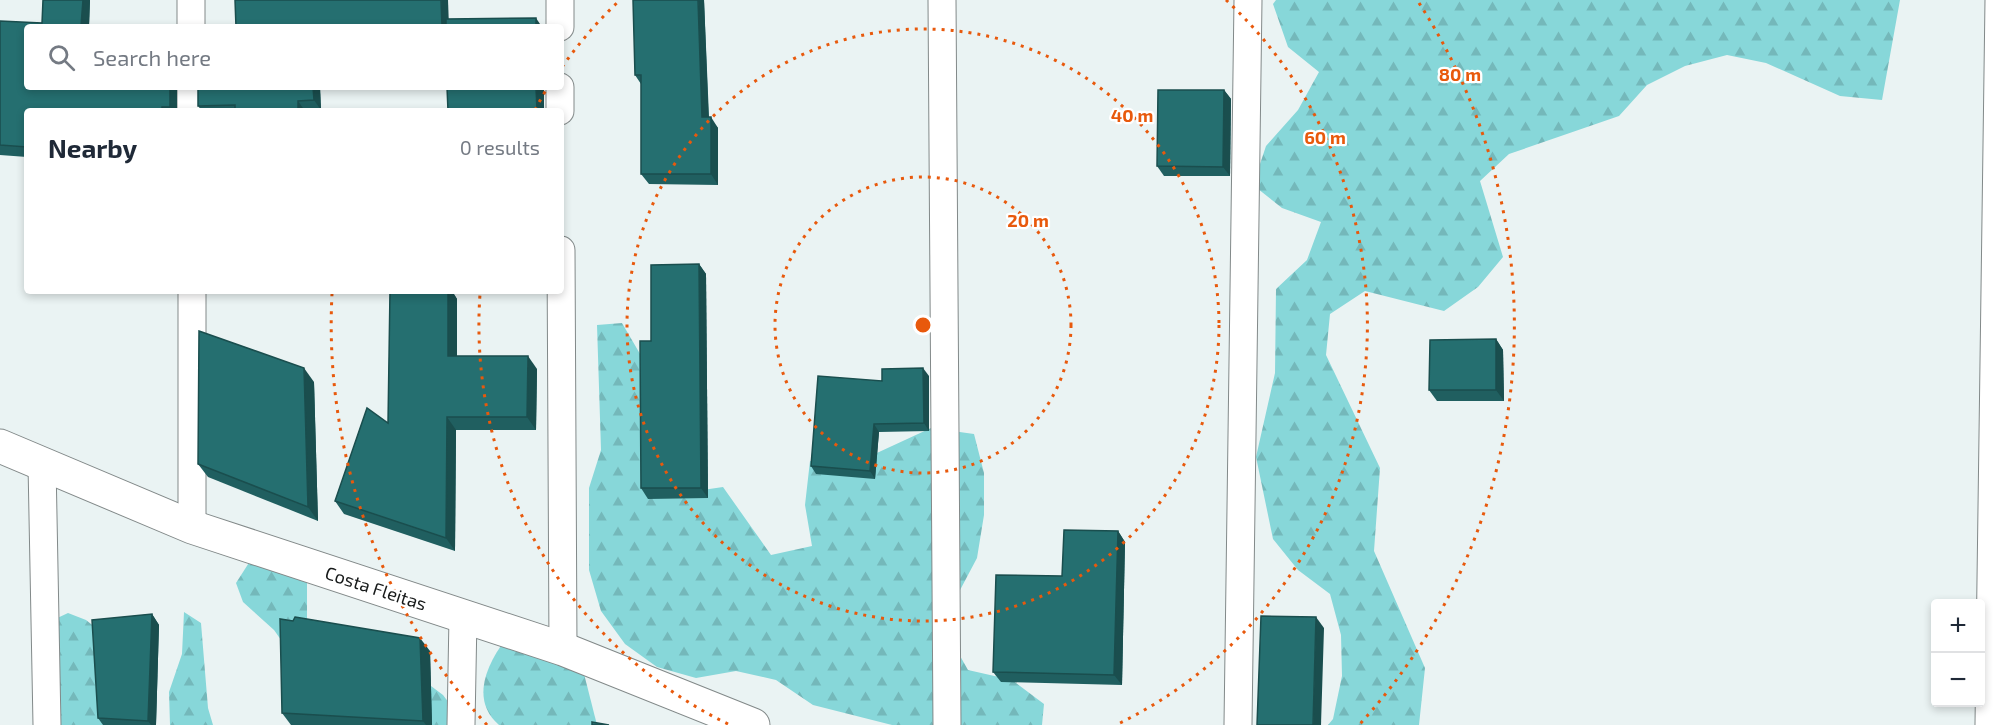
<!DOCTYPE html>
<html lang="en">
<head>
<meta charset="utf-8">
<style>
  :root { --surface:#fff; --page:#f6f6f7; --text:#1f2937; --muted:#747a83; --line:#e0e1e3 }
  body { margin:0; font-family:"Exo 2",sans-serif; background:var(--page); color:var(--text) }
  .controls { position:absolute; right:18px; bottom:18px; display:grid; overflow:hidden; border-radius:6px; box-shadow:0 3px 9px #0003 }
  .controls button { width:54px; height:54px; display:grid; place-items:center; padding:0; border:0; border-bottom:2px solid var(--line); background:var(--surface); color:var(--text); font:30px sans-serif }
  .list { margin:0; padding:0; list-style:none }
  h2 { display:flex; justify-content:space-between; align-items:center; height:78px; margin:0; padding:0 24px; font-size:26px }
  h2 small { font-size:20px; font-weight:400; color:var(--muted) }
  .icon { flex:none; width:33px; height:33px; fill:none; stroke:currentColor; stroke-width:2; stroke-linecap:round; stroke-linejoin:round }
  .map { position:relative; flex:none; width:2003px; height:725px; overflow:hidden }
  .search { position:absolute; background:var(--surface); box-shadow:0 3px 9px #0003; left:24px; top:24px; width:540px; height:66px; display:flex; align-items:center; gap:15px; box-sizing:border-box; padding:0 21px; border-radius:6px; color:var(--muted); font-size:22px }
  .panel { position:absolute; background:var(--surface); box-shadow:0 3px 9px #0003; left:24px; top:108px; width:540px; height:186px; border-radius:6px }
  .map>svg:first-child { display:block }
  .forest { fill:url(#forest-firs) }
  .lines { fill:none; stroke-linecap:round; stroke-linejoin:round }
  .lane-casing { stroke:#828989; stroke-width:29 }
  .street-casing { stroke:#828989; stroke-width:35 }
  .secondary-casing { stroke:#828989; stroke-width:35 }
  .lane { stroke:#fff; stroke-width:27 }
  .street { stroke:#fff; stroke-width:33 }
  .secondary { stroke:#fff; stroke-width:33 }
  .wall { fill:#205f60 }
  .shaded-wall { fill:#1a4e4e }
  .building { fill:#256f70; stroke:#1a4e4e; stroke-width:1.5 }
  .ring { fill:none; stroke:#e8590c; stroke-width:3; stroke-dasharray:3 6 }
  .labels { text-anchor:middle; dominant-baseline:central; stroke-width:4.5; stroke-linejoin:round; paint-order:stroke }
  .street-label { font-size:18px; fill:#161919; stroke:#fff }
  .centre { fill:#e8590c; stroke:#fff; stroke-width:3 }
  .ring-label { font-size:18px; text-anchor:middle; font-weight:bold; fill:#e8590c; stroke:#fff; stroke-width:4.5; stroke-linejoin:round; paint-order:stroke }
</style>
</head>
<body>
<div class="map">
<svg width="2003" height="725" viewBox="0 0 2003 725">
  <defs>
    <pattern id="forest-firs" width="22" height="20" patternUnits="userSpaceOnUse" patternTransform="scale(1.5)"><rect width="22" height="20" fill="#87d7d9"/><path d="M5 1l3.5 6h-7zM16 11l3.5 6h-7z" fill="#74b8ba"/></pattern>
  </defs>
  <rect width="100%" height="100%" fill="#eaf3f3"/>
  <g class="forest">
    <polygon points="1276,0 1900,0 1882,100 1840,96 1766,63 1727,55 1685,66 1647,85 1619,116 1509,154 1480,181 1503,257 1478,287 1444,311 1365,291 1330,314 1326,355 1380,468 1374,551 1425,668 1419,725 1328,725 1333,719 1342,676 1341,635 1330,594 1298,570 1273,539 1256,457 1275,373 1276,289 1307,260 1321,222 1282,208 1253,185 1266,146 1298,110 1319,72 1288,47 1273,4"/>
    <polygon points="622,323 643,359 682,493 723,487 771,555 812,546 805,505 810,461 853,464 931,428 974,434 984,473 984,515 977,558 959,592 947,633 968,670 1012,680 1044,704 1042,725 892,725 813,705 776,680 736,671 696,678 657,667 625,644 601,611 589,570 589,488 601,450 597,325"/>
    <polygon points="252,558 307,580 307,621 427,683 443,695 455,711 453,725 374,725 286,647 274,630 243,602 236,583"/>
    <polygon points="184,612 201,623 208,708 213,725 170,725 169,692 182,654"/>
    <polygon points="68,613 86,620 101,632 117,725 48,725 51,621"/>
    <path d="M508,636L580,658L597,725H499C469,699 488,662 508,636Z"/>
  </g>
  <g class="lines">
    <defs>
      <g id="lane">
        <polyline points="191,0 191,27"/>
        <polyline points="560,0 560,27"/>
        <polyline points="942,0 947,725"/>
        <polyline points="191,87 191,111"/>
        <polyline points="560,87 560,111"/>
        <polyline points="561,250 563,649"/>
        <polyline points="192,291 192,527"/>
        <polyline points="42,464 47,725"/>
        <polyline points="461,725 463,617"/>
        <polyline points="1238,725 1248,0"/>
      </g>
      <polyline id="street" points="1992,725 2002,0"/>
      <polyline id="secondary" points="0,446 192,527 563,649 753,725"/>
    </defs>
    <use href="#lane" class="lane-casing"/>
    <use href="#street" class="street-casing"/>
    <use href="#secondary" class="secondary-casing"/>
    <use href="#lane" class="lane"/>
    <use href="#street" class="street"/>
    <use href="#secondary" class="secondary"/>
  </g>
  <g class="wall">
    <polygon points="43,0 90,0 89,26 177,87 177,111 27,111 27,157 0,155 0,21 42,23"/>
    <polygon points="704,0 709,117 718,128 718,185 649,184 641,174 641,84 635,75"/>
    <polygon points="320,87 321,110 309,111 202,111 198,106"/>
    <polygon points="1224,90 1231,99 1230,176 1164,176 1157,166"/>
    <polygon points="699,264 706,274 708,498 648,499 641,488 651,341"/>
    <polygon points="390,291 452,291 457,299 457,356 537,369 536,430 456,430 455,551 344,514 335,501 388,423"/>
    <polygon points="1496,339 1503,350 1504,401 1437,401 1429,390"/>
    <polygon points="929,376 929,431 879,432 875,479 816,474 811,466 882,381"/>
    <polygon points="314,382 318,521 208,477 198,464"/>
    <polygon points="1118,531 1125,542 1122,685 1001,682 993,672 1062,576"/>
    <polygon points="152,614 159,625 156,725 103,725 98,718"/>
    <polygon points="430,651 432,725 291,725 282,713"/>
  </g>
  <g class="shaded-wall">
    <polygon points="83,0 90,0 89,27 81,26"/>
    <polygon points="441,0 448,0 449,27 442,27"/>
    <polygon points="698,0 704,0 709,128 702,117"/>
    <polygon points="536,18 542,27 536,27"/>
    <polygon points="170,87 177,87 177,111 173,111 170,107"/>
    <polygon points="313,87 320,87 321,110 314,100"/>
    <polygon points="536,87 544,87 544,111 537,111"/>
    <polygon points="1224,90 1231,99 1230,176 1223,167"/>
    <polygon points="298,101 305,111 298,111"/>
    <polygon points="711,117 718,128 718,185 711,174"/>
    <polygon points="699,264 706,274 708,498 701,488"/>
    <polygon points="448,291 452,291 457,299 457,369 448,356"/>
    <polygon points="1496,339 1503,350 1504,401 1496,390"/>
    <polygon points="528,356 537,369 536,430 527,417"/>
    <polygon points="304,368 314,382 318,521 308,507"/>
    <polygon points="923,368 929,376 929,431 924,423"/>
    <polygon points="447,417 456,430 455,551 446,538"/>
    <polygon points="874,424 879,432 875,479 870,471"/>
    <polygon points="1118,531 1125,542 1122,685 1114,675"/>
    <polygon points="152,614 159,625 156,725 151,725 148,721"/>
    <polygon points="1316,617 1324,628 1321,725 1313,725"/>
    <polygon points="420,638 430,651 432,725 426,725 423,721"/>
  </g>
  <g class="building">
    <polygon points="43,0 83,0 81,26 109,27 27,27 27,87 170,87 170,107 162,107 162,111 27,111 27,147 0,145 0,21 42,23"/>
    <polygon points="235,0 441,0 442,27 236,27"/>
    <polygon points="633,0 698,0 702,117 711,117 711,174 641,174 641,75 635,75"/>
    <polygon points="536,18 536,27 446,27 446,19"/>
    <polygon points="198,87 313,87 314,100 298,101 298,111 235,111 235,105 198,106"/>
    <polygon points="447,87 536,87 537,111 448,111"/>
    <polygon points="1158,90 1224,90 1223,167 1157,166"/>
    <polygon points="699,264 701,488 641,488 640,341 651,341 651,265"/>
    <polygon points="390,291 448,291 448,356 528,356 527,417 447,417 446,538 335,501 367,408 388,423"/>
    <polygon points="199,331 304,368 308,507 198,464"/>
    <polygon points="1496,339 1496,390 1429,390 1430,340"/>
    <polygon points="923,368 924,423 874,424 870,471 811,466 818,376 882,381 882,369"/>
    <polygon points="1064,530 1118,531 1114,675 993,672 996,575 1062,576"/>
    <polygon points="152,614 148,721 98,718 92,620"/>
    <polygon points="1261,616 1316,617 1313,725 1257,725"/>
    <polygon points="295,617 420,638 423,721 282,713 280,619 293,621"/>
    <polygon points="592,722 609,725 592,725"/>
  </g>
  <g class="ring">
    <circle cx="923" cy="325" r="148"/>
    <circle cx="923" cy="325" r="296"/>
    <path d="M728 724A444 444 0 0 1 480 294M535 110A444 444 0 0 1 546 90M562 67A444 444 0 0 1 620 0M1226 0A444 444 0 0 1 1118 724"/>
    <path d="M487 725A592 592 0 0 1 332 294M1419 3A592 592 0 0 1 1359 725"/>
  </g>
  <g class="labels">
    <g class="street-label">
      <text transform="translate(376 588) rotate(18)">Costa Fleitas</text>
    </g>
  </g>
  <circle cx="923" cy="325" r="9" class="centre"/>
  <g class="ring-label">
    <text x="1460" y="81">80 m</text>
    <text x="1132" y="122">40 m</text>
    <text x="1325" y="144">60 m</text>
    <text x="1028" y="227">20 m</text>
  </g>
</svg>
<div class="controls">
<button>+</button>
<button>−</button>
</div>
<div class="search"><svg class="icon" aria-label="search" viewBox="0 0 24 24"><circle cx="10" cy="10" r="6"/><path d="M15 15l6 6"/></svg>Search here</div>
<section class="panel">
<h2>Nearby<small>0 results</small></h2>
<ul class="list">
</ul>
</section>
</div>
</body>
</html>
